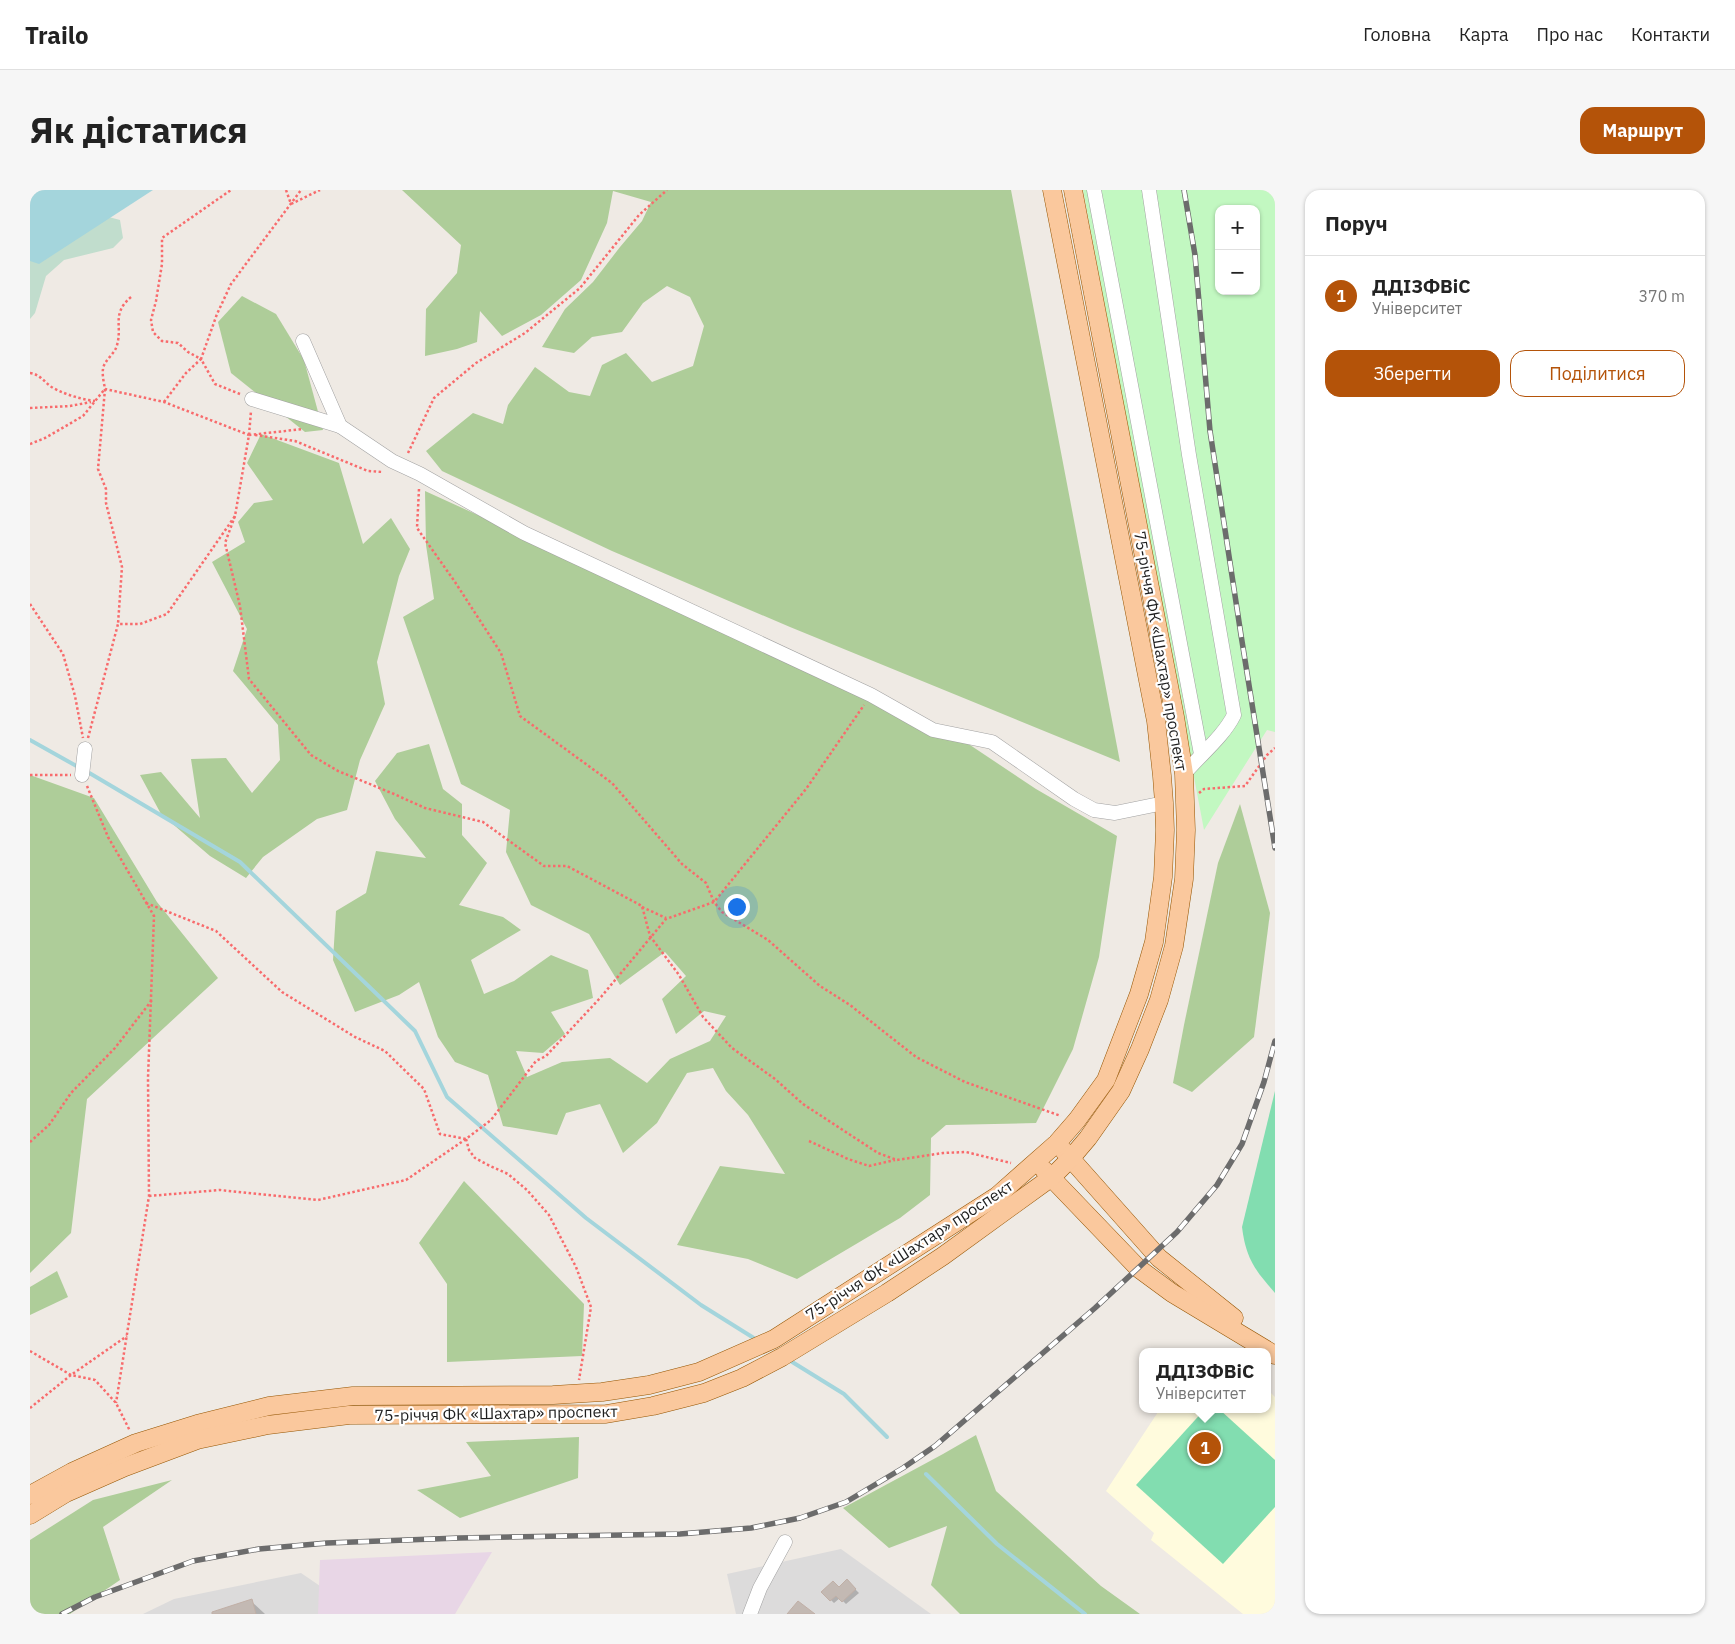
<!DOCTYPE html>
<html lang="uk">
<head>
<meta charset="utf-8">
<style>
  :root { --surface:#fff; --page:#f6f6f6; --text:#222; --muted:#767676; --line:#e0e0e0; --accent:#b45309 }
  body { margin:0; font-family:"IBM Plex Sans",sans-serif; background:var(--page); color:var(--text) }
  .controls { position:absolute; right:15px; top:15px; display:grid; overflow:hidden; border-radius:10px; box-shadow:0 1px 4px #0004 }
  .controls button { width:45px; height:45px; display:grid; place-items:center; padding:0; border:0; border-bottom:1px solid var(--line); background:var(--surface); color:var(--text); font:25px sans-serif }
  .you { position:absolute; left:706px; top:716px; width:18px; height:18px; margin:-12px; border:4px solid #fff; border-radius:50%; background:#1a73e8; box-shadow:0 0 0 8px #1a73e833 }
  .badge { display:grid; place-items:center; width:32px; height:32px; border-radius:50%; background:var(--accent); color:#fff; font-size:16px; font-weight:700 }
  .pin { position:absolute; translate:-50% -50%; border:2px solid #fff; box-shadow:0 1px 5px #0006 }
  .popup { position:absolute; left:1109px; top:1158px; width:132px; height:65px; box-sizing:border-box; display:grid; place-content:center; border-radius:10px; background:var(--surface); filter:drop-shadow(0 1px 4px #0005); font-size:16px; white-space:nowrap; color:var(--muted) }
  .popup b { font-size:19px; color:var(--text) }
  .popup::after { content:''; position:absolute; left:50%; top:100%; margin-left:-10px; border:10px solid transparent; border-top-color:var(--surface) }
  .list { margin:0; padding:0; list-style:none }
  h2 { display:flex; justify-content:space-between; align-items:center; height:65px; margin:0; padding:0 20px; font-size:21px }
  h2 small { font-size:16px; font-weight:400; color:var(--muted) }
  .list li { display:grid; grid-template-columns:32px 1fr auto; gap:15px; align-items:center; box-sizing:border-box; height:80px; padding:0 20px; border-top:1px solid var(--line) }
  .list b { display:block; font-size:19px; white-space:nowrap }
  .list p { margin:0; font-size:16px; white-space:nowrap; color:var(--muted) }
  .list em { font-size:16px; font-style:normal; color:var(--muted) }
  .actions { display:flex; gap:10px; padding:15px 20px }
  .actions a { flex:1; padding:11px 0; border:1px solid var(--accent); border-radius:15px; text-align:center; font-size:18px; color:var(--accent) }
  .actions .main { background:var(--accent); color:#fff }
  .map { position:relative; flex:none; width:1245px; height:1424px; overflow:hidden; border-radius:15px }
  header { display:flex; align-items:center; gap:30px; box-sizing:border-box; height:70px; padding:0 25px; background:var(--surface); border-bottom:1px solid var(--line) }
  header strong { font-size:24px }
  nav { display:flex; gap:28px; margin-inline-start:auto; font-size:18px }
  .intro { display:flex; align-items:center; justify-content:space-between; box-sizing:border-box; height:120px; padding:0 30px }
  h1 { margin:0; font-size:35px }
  .button { padding:12px 22px; border-radius:15px; background:var(--accent); color:#fff; font-size:18px; font-weight:700 }
  main { display:flex; gap:30px; padding:0 30px }
  aside { flex:1; background:var(--surface); border-radius:15px; box-shadow:0 1px 4px #0004 }
  .map>svg:first-child { display:block }
  .residential { fill:#dcdbdb }
  .industrial { fill:#e8d6e6 }
  .education { fill:#fffbdd }
  .forest { fill:#aecd99 }
  .wetland { fill:#c1ddcd }
  .park { fill:#c2f8c1; fill-rule:evenodd }
  .pitch { fill:#82ddb0 }
  .water { fill:#a4d5dc }
  .shadow { fill:#0003 }
  .lines { fill:none; stroke-linecap:round; stroke-linejoin:round }
  .stream { stroke:#a4d5dc; stroke-width:4 }
  .building { fill:#c3b9b3; stroke:#c0afa6 }
  .minor-casing { stroke:#a2a2a2; stroke-width:15 }
  .major-casing { stroke:#955502; stroke-width:19 }
  .path { stroke:#f86b6c; stroke-width:2.5; stroke-dasharray:2.5 2.5; stroke-linecap:butt }
  .minor { stroke:#fff; stroke-width:14 }
  .major { stroke:#fac89d; stroke-width:18 }
  .rail-casing { stroke:#6c6c6c; stroke-width:5.5 }
  .rail { stroke:#fff; stroke-width:4; stroke-dasharray:11; stroke-linecap:butt }
  .labels { text-anchor:middle; dominant-baseline:central; stroke-width:4.5; stroke-linejoin:round; paint-order:stroke }
  .street-label { font-size:16px; fill:#1e1e1e; stroke:#fff }
</style>
</head>
<body>
<header>
<strong>Trailo</strong>
<nav><a>Головна</a><a>Карта</a><a>Про нас</a><a>Контакти</a></nav>
</header>
<div class="intro"><h1>Як дістатися</h1><a class="button">Маршрут</a></div>
<main>
<div class="map">
<svg width="1245" height="1424" viewBox="0 0 1245 1424">
  <rect width="100%" height="100%" fill="#efeae4"/>
  <g class="residential">
    <polygon points="811,1359 901,1424 706,1424 697,1384"/>
    <polygon points="271,1383 312,1411 315,1424 113,1424 144,1409"/>
  </g>
  <polygon class="industrial" points="462,1362 425,1424 288,1424 290,1370"/>
  <polygon class="education" points="1238,1200 1245,1207 1245,1424 1213,1424 1121,1350 1124,1343 1076,1301 1130,1219 1238,1219"/>
  <g class="forest">
    <polygon points="372,0 981,0 1090,572 760,437 582,361 412,281 396,261 443,223 473,234 478,215 505,177 539,202 560,206 572,175 596,163 622,192 663,176 674,136 660,107 637,96 613,113 592,142 562,147 544,163 512,157 535,119 563,92 590,57 612,31 621,12 583,1 577,33 551,90 511,125 472,146 450,121 447,152 427,159 395,166 396,119 427,83 431,55"/>
    <polygon points="212,106 246,124 274,170 293,240 275,242 201,183 188,132"/>
    <polygon points="231,244 309,273 333,354 361,328 380,359 369,386 347,472 355,514 330,570 317,620 287,629 233,667 216,688 180,666 131,624 110,585 131,582 170,628 161,569 196,568 222,603 250,570 248,535 203,481 217,439 182,372 215,352 208,332 224,313 243,310 217,273"/>
    <polygon points="395,301 913,537 1006,599 1087,646 1069,767 1043,859 1006,933 916,935 901,948 900,1005 870,1028 767,1089 718,1069 647,1055 690,976 755,984 718,925 696,901 683,878 657,883 627,933 593,963 570,914 536,923 527,945 473,936 458,885 425,872 408,847 389,792 369,805 325,822 303,770 306,721 336,703 346,661 396,668 365,629 345,591 367,563 399,554 413,599 432,614 432,645 457,673 429,715 473,727 491,740 441,770 454,804 484,791 521,765 558,780 563,808 521,822 535,844 513,863 486,861 497,887 532,872 580,868 617,893 640,869 680,851 696,826 674,821 646,844 632,809 656,786 635,762 590,795 559,744 501,715 476,662 480,620 431,594 373,427 404,409 396,355"/>
    <polygon points="0,585 64,608 127,712 188,788 57,909 41,1043 0,1083"/>
    <polygon points="1210,614 1240,723 1224,847 1162,902 1143,893 1154,835 1188,673"/>
    <polygon points="434,991 554,1114 552,1166 417,1172 417,1094 389,1053"/>
    <polygon points="27,1081 38,1107 0,1125 0,1097"/>
    <polygon points="946,1245 966,1301 1071,1396 1110,1424 930,1424 901,1395 917,1336 859,1358 813,1318 913,1264"/>
    <polygon points="549,1247 548,1288 430,1328 387,1300 461,1286 436,1252"/>
    <polygon points="142,1290 73,1337 90,1390 40,1424 0,1424 0,1350 63,1310"/>
  </g>
  <polygon class="wetland" points="60,22 90,30 93,48 83,58 34,70 16,86 5,123 0,129 0,39"/>
  <path class="park" d="M1053,0H1245V542L1237,540L1174,640ZM1189,19H1226V101H1189Z"/>
  <g class="pitch">
    <path d="M1245,901V1103C1225,1080 1216,1069 1212,1037Z"/>
    <polygon points="1175,1219 1189,1219 1245,1270 1245,1317 1193,1374 1106,1295"/>
  </g>
  <polygon class="water" points="0,0 123,0 9,74 0,71"/>
  <g class="shadow">
    <polygon points="817,1391 829,1403 816,1414 810,1408 804,1413 793,1402 809,1398"/>
    <polygon points="221,1411 235,1424 197,1424"/>
  </g>
  <g class="lines">
    <g class="stream">
      <polyline points="0,550 50,578"/>
      <polyline points="56,581 210,672 385,841 417,907 556,1028 671,1115 727,1150"/>
      <polyline points="759,1170 814,1204 857,1247"/>
      <polyline points="896,1284 967,1354 1055,1424"/>
    </g>
  </g>
  <g class="building">
    <polygon points="817,1389 826,1399 812,1412 806,1406 800,1411 791,1402 803,1391 809,1397"/>
    <polygon points="222,1409 226,1424 182,1424 182,1422"/>
    <polygon points="768,1411 785,1424 757,1424"/>
  </g>
  <g class="lines">
    <defs>
      <g id="minor">
        <polyline points="1064,0 1171,564"/>
        <path d="M1119,0L1159,265L1204,525C1193,547 1170,565 1154,584"/>
        <polyline points="273,151 310,236 362,271 390,284 494,343 841,505 903,540 962,552 1044,609 1064,620 1085,623 1134,613"/>
        <polyline points="222,209 310,236"/>
        <polyline points="52,585 55,559"/>
        <polyline points="720,1424 730,1398 755,1352"/>
      </g>
      <g id="major">
        <polyline points="1034,961 1129,1068 1204,1128"/>
        <polyline points="1014,980 1108,1078 1142,1103 1245,1165"/>
        <polyline points="0,1305 42,1282 106,1253 167,1234 239,1216 323,1206 523,1205 572,1202 619,1195 669,1182 744,1149 967,1006 1027,953 1047,930 1076,890 1109,804 1124,752 1133,687 1135,640 1134,613 1132,586 1126,531 1022,0"/>
        <polyline points="0,1325 36,1303 95,1277 167,1250 238,1235 319,1225 576,1224 623,1216 674,1203 712,1188 752,1167 857,1103 913,1066 1022,987 1041,968 1058,948 1091,901 1110,859 1129,810 1144,756 1154,689 1156,640 1154,584 1145,527 1043,0"/>
      </g>
    </defs>
    <use href="#minor" class="minor-casing"/>
    <use href="#major" class="major-casing"/>
    <g class="path">
      <polyline points="256,0 261,14 290,0"/>
      <path d="M101,107C80,125 94,137 86,158C83,165 74,171 73,179C72,185 74,193 75,199L134,212L219,245"/>
      <path d="M0,183C10,184 15,193 23,198C37,205 50,209 65,211"/>
      <polyline points="75,199 68,279 76,299 76,313 92,377 88,434"/>
      <polyline points="210,204 185,194 171,169 187,124 201,94 271,0"/>
      <polyline points="134,212 156,183 171,169 158,162 148,153 132,151 123,142 121,130 126,111 132,74 132,48 201,0"/>
      <polyline points="0,218 40,216 61,212"/>
      <polyline points="219,245 221,221"/>
      <polyline points="225,245 265,251 338,281 353,282"/>
      <polyline points="0,254 15,248 53,226 74,200"/>
      <polyline points="378,263 404,208 446,173 495,143 550,98 609,25 637,0"/>
      <polyline points="389,299 387,338 425,392 471,463 490,526 582,593 652,674 676,693 684,712 776,599 834,515"/>
      <polyline points="205,326 195,353 210,416 219,489 281,565 308,581 364,604 395,618 453,632 514,676 537,676 612,716 620,746 649,785 673,827 702,858 745,889 773,914 848,963 867,970 913,963 936,962 981,973"/>
      <polyline points="0,414 33,464 45,506 53,548"/>
      <polyline points="58,548 88,434 110,434 137,424 205,326 219,245 273,239"/>
      <polyline points="0,585 41,585"/>
      <polyline points="57,596 78,647 124,726 118,888 119,1006 86,1213"/>
      <polyline points="1169,603 1174,599 1215,596 1237,565 1245,558"/>
      <polyline points="116,713 186,741 252,802 325,847 355,861 394,899 410,944 436,949"/>
      <polyline points="612,717 636,728"/>
      <polyline points="436,949 439,960 445,968 460,976 478,984 497,1000 519,1025 546,1077 561,1117 549,1190"/>
      <polyline points="779,951 818,969 839,976 865,970"/>
      <polyline points="0,952 19,935 41,903 85,858 122,810"/>
      <polyline points="119,1006 190,1000 288,1010 376,990 436,949 461,930 506,871 516,866 571,807 636,729 684,712 692,722 738,750 790,796 820,815 886,867 935,892 1031,926"/>
      <polyline points="0,1161 41,1185 65,1190 86,1213 100,1241"/>
      <polyline points="0,1218 41,1185 97,1146"/>
    </g>
    <use href="#minor" class="minor"/>
    <use href="#major" class="major"/>
    <defs>
      <g id="rail">
        <polyline points="1154,0 1165,65 1180,241 1211,445 1245,658"/>
        <polyline points="32,1424 65,1407 163,1371 229,1359 297,1353 429,1348 650,1344 721,1338 770,1328 816,1312 873,1278 905,1256 1065,1118 1147,1042 1187,995 1212,954 1234,892 1245,851"/>
      </g>
    </defs>
    <use href="#rail" class="rail-casing"/>
    <use href="#rail" class="rail"/>
  </g>
  <g class="labels">
    <g class="street-label">
      <text transform="translate(1131 461) rotate(80)">75-річчя ФК «Шахтар» проспект</text>
      <text transform="translate(879 1060) rotate(-33)">75-річчя ФК «Шахтар» проспект</text>
      <text transform="translate(466 1223) rotate(-1)">75-річчя ФК «Шахтар» проспект</text>
    </g>
  </g>
</svg>
<div class="controls">
<button>+</button>
<button>−</button>
</div>
<div class="you"></div>
<div class="pin badge" style="left:1175px;top:1258px">1</div>
<div class="popup"><b>ДДІЗФВіС</b>Університет</div>
</div>
<aside>
<h2>Поруч<small></small></h2>
<ul class="list">
<li><span class="badge">1</span><div><b>ДДІЗФВіС</b><p>Університет</p></div><em>370 m</em></li>
</ul>
<div class="actions"><a class="main">Зберегти</a><a>Поділитися</a></div>
</aside>
</main>
</body>
</html>
